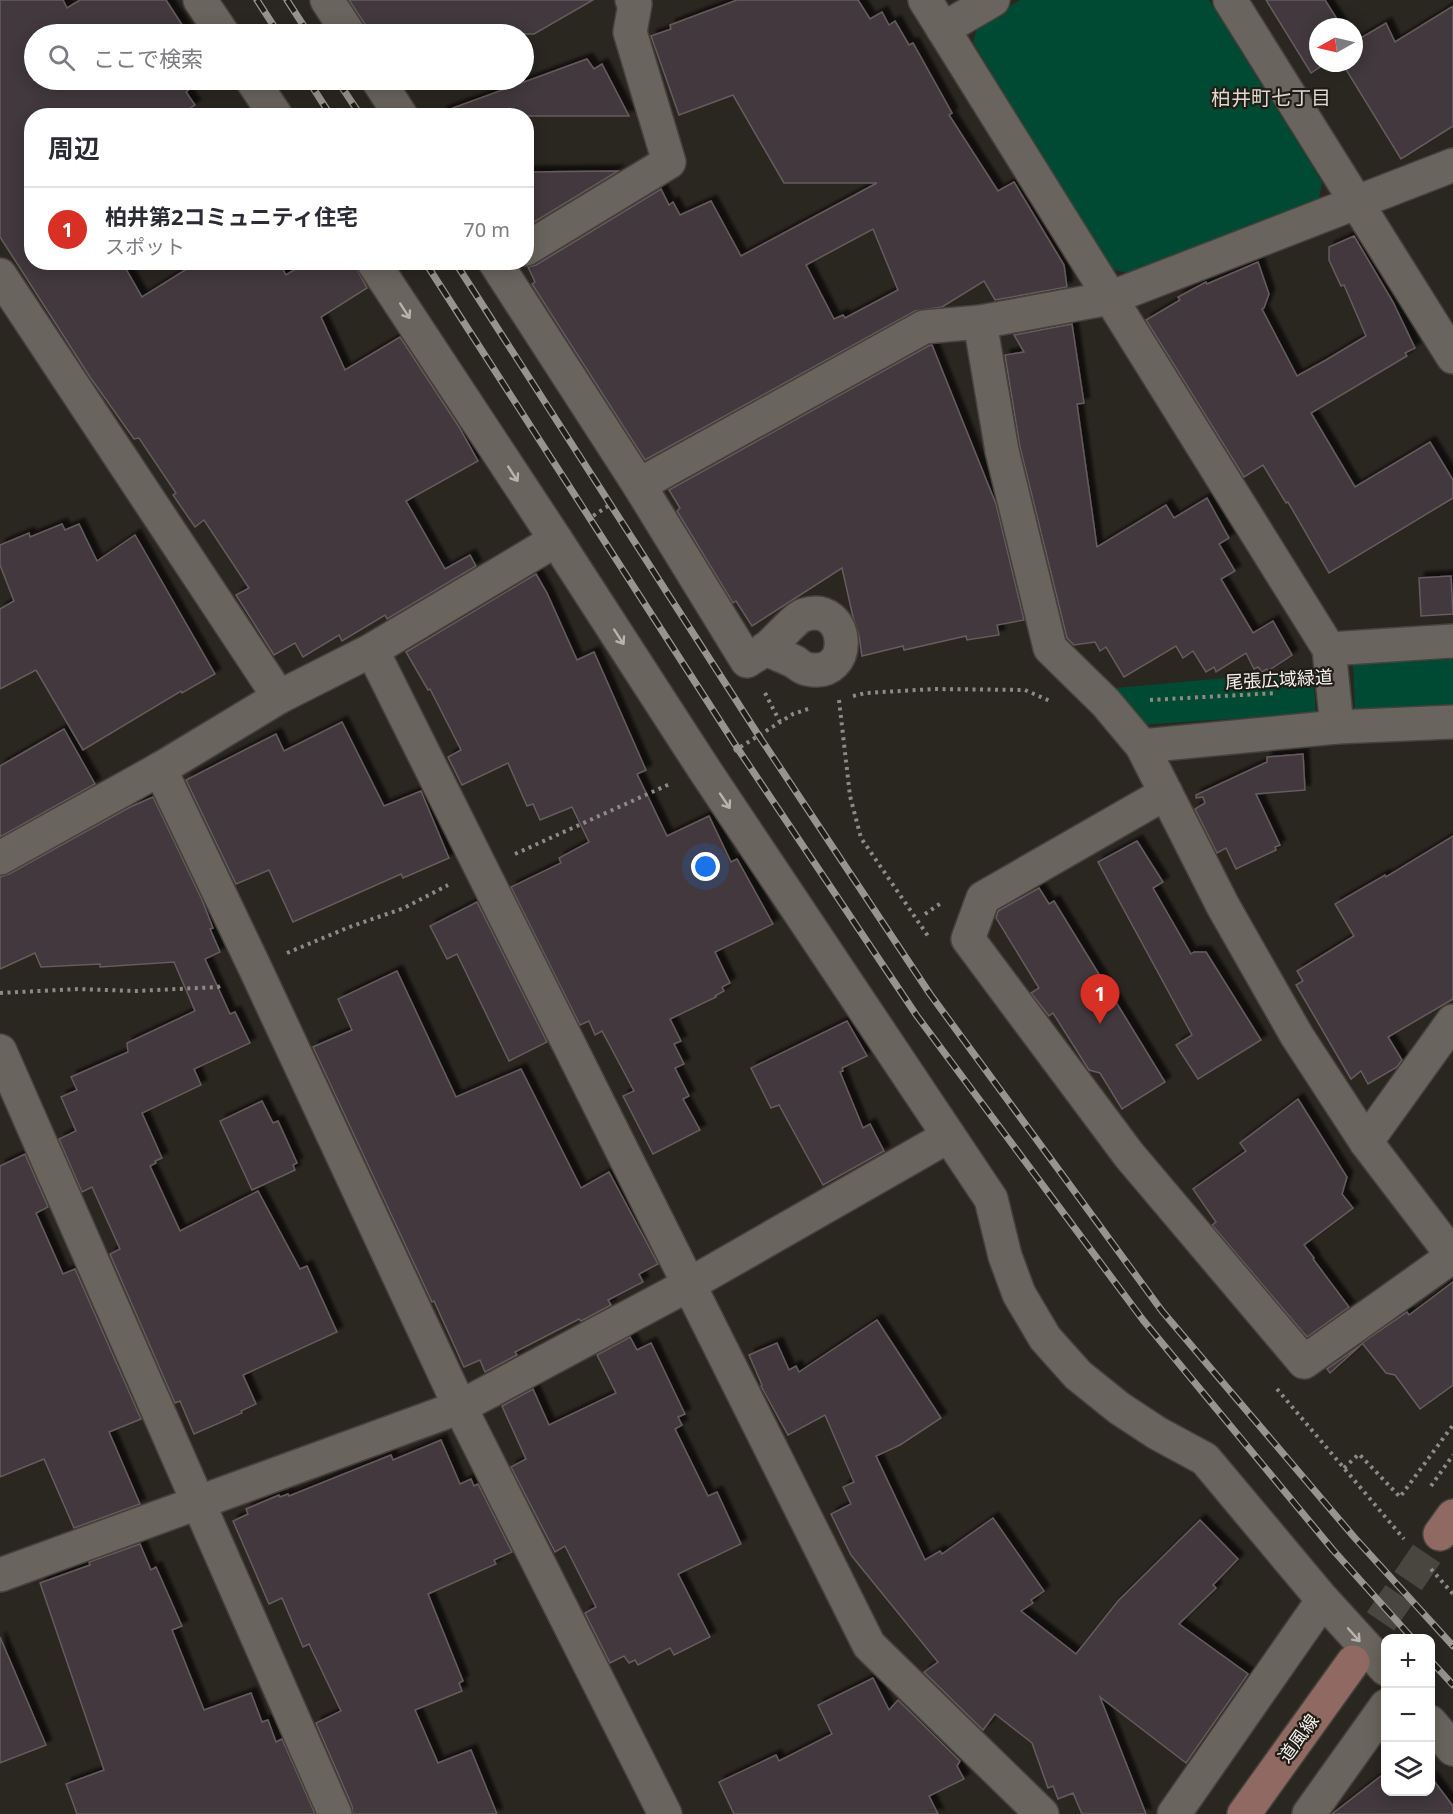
<!DOCTYPE html>
<html lang="ja">
<head>
<meta charset="utf-8">
<style>
  :root { --surface:#fff; --page:#f7f7f7; --text:#2b2b33; --muted:#7c7c81; --line:#e1e1e2; --accent:#d93025 }
  body { margin:0; font-family:"Noto Sans","Noto Sans JP",sans-serif; background:var(--page); color:var(--text) }
  .controls { position:absolute; right:18px; bottom:18px; display:grid; overflow:hidden; border-radius:12px; box-shadow:0 3px 15px #0003 }
  .controls button { width:54px; height:54px; display:grid; place-items:center; padding:0; border:0; border-bottom:2px solid var(--line); background:var(--surface); color:var(--text); font:30px sans-serif }
  .compass { position:absolute; left:1309px; top:18px; width:54px; height:54px; border-radius:50%; background:var(--surface); box-shadow:0 3px 15px #0003; rotate:262deg }
  .you { position:absolute; left:706px; top:867px; width:21px; height:21px; margin:-15px; border:4px solid #fff; border-radius:50%; background:#1a73e8; box-shadow:0 0 0 9px #1a73e833 }
  .badge { display:grid; place-items:center; width:39px; height:39px; border-radius:50%; background:var(--accent); color:#fff; font-size:20px; font-weight:700 }
  .pin { position:absolute; translate:-50% -50px; filter:drop-shadow(0 2px 3px #0008) }
  .pin::after { content:''; position:absolute; top:32px; width:21px; height:18px; background:inherit; clip-path:polygon(0 0,100% 0,50% 100%) }
  .list { margin:0; padding:0; list-style:none }
  h2 { display:flex; justify-content:space-between; align-items:center; height:78px; margin:0; padding:0 24px; font-size:26px }
  h2 small { font-size:20px; font-weight:400; color:var(--muted) }
  .list li { display:grid; grid-template-columns:39px 1fr auto; gap:18px; align-items:center; box-sizing:border-box; height:84px; padding:0 24px; border-top:2px solid var(--line) }
  .list b { display:block; font-size:22px; white-space:nowrap }
  .list p { margin:0; font-size:20px; white-space:nowrap; color:var(--muted) }
  .list em { font-size:20px; font-style:normal; color:var(--muted) }
  .icon { flex:none; width:33px; height:33px; fill:none; stroke:currentColor; stroke-width:2; stroke-linecap:round; stroke-linejoin:round }
  .map { position:relative; flex:none; width:1453px; height:1814px; overflow:hidden }
  .search { position:absolute; background:var(--surface); box-shadow:0 3px 15px #0003; left:24px; top:24px; width:510px; height:66px; display:flex; align-items:center; gap:15px; box-sizing:border-box; padding:0 21px; border-radius:33px; color:var(--muted); font-size:22px }
  .panel { position:absolute; background:var(--surface); box-shadow:0 3px 15px #0003; left:24px; top:108px; width:510px; height:162px; border-radius:24px }
  .map>svg:first-child { display:block }
  .green { fill:#004932 }
  .building { fill:#42393c; stroke:#655b5e; stroke-width:1.5; fill-rule:evenodd; filter:url(#shadow) }
  .lines { fill:none; stroke-linecap:round; stroke-linejoin:round }
  .secondary-tunnel { stroke:#49453f; stroke-width:33; stroke-dasharray:33 16; stroke-linecap:butt }
  .street-casing { stroke:#45413c; stroke-width:36 }
  .secondary-casing { stroke:#45413c; stroke-width:36 }
  .path { stroke:#8d8a85; stroke-width:4; stroke-dasharray:3 4.5; stroke-linecap:butt }
  .street { stroke:#69645d; stroke-width:33 }
  .secondary { stroke:#916963; stroke-width:33 }
  .rail-casing { stroke:#97948f; stroke-width:7 }
  .rail { stroke:#201d16; stroke-width:4.5; stroke-dasharray:14; stroke-linecap:butt }
  .oneway { stroke:#b7b3ad }
  .labels { text-anchor:middle; dominant-baseline:central; stroke-width:4.5; stroke-linejoin:round; paint-order:stroke }
  .street-label { font-size:18px; fill:#f6f3ef; stroke:#201d16 }
  .neighbourhood-label { font-size:20px; fill:#ded8d0; stroke:#201d16 }
</style>
</head>
<body>
<div class="map">
<svg width="1453" height="1814" viewBox="0 0 1453 1814">
  <defs>
    <filter id="shadow"><feDropShadow dx="5.5" dy="-5.5" stdDeviation="1.5" flood-color="#0009"/></filter>
  </defs>
  <rect width="100%" height="100%" fill="#2a2620"/>
  <g class="green">
    <polygon points="1020,0 1209,0 1322,182 1319,199 1129,274 1110,268 973,42 978,25"/>
    <polygon points="1453,659 1453,707 1355,712 1353,664"/>
    <polygon points="1313,670 1316,713 1141,725 1104,689"/>
  </g>
  <g class="building">
    <polygon points="0,0 63,0 67,8 80,0 166,0 188,34 34,34 34,80 189,80 193,86 186,92 195,105 178,116 32,116 32,262 122,262 142,297 198,262 272,262 276,269 281,266 286,275 307,262 353,262 367,288 321,317 345,370 400,337 459,427 478,461 406,501 445,569 470,555 476,566 387,619 385,615 342,641 339,635 303,657 295,643 274,655 236,595 249,588 204,520 195,527 173,495 176,493 139,438 134,439 90,377 0,237"/>
    <polygon points="349,0 593,0 534,34 368,34 365,24"/>
    <path d="M737,0H858L870,19L882,12L889,25L895,21L909,45L913,43L952,113L949,115L998,191L1014,182L1064,265L1067,287L995,300L984,281L942,307L915,311L645,460L532,284L535,282L528,267L536,265L661,189L669,205L673,202L680,215L711,201L741,256L877,183H784L733,95L679,115L651,36L671,29L670,25ZM873,229L898,290L845,318L843,315L834,319L806,265Z"/>
    <polygon points="1266,0 1325,0 1342,27 1318,27 1318,63 1326,63 1311,73"/>
    <polygon points="1453,6 1453,126 1401,159 1342,63 1354,63 1354,42 1386,23 1395,42"/>
    <polygon points="587,59 594,69 602,64 629,116 443,116 442,112"/>
    <polygon points="618,171 526,227 526,172"/>
    <polygon points="1354,236 1393,302 1415,348 1405,353 1407,356 1311,413 1355,487 1430,442 1453,480 1453,498 1329,573 1288,502 1286,503 1263,465 1244,477 1146,320 1180,300 1178,297 1206,282 1207,284 1258,262 1269,294 1264,308 1262,309 1297,376 1326,360 1366,336 1344,285 1341,286 1329,260 1329,247"/>
    <polygon points="1072,324 1084,403 1077,404 1097,547 1166,505 1174,518 1207,498 1229,538 1219,544 1235,571 1221,579 1253,633 1273,621 1292,655 1268,671 1267,669 1262,672 1258,667 1254,669 1246,653 1216,672 1214,667 1206,672 1193,651 1183,658 1176,646 1124,677 1106,647 1100,651 1095,642 1074,645 1067,638 1020,447 1005,355 1024,352 1014,335"/>
    <polygon points="930,345 932,345 996,504 1024,620 997,625 999,635 967,640 966,636 904,650 903,646 862,656 859,636 853,617 842,568 752,626 736,601 733,603 677,511 680,508 669,490"/>
    <polygon points="62,524 65,530 79,524 97,561 135,535 215,674 182,693 181,691 83,750 36,670 0,689 0,609 14,601 0,565 0,545 29,533 30,537"/>
    <polygon points="536,574 547,593 577,660 594,652 646,770 637,774 667,836 709,816 731,862 737,859 773,924 715,952 730,983 722,987 724,991 715,996 716,997 670,1019 681,1041 674,1044 684,1064 675,1068 689,1096 683,1099 700,1130 653,1154 623,1096 634,1091 602,1031 595,1035 589,1021 580,1025 511,887 561,863 559,858 589,842 572,807 540,820 533,804 527,806 508,763 462,785 448,757 461,750 430,689 428,690 406,652"/>
    <polygon points="1451,576 1453,614 1421,616 1419,578"/>
    <polygon points="342,722 384,806 421,791 449,858 403,878 401,874 293,922 269,870 236,884 186,780 276,734 284,751"/>
    <polygon points="64,729 95,784 0,837 0,766"/>
    <polygon points="1303,754 1305,790 1256,794 1280,845 1275,847 1276,850 1236,869 1226,848 1217,853 1195,809 1205,803 1203,797 1196,798 1196,795 1267,762 1267,757"/>
    <polygon points="153,797 202,900 213,928 210,929 220,952 205,959 230,1014 235,1012 250,1043 194,1069 201,1085 142,1113 162,1158 155,1161 156,1163 150,1166 180,1231 258,1191 300,1269 307,1266 337,1332 243,1375 256,1404 241,1411 242,1413 194,1434 180,1401 175,1403 110,1254 120,1249 92,1187 82,1192 59,1139 76,1131 61,1097 77,1090 71,1077 128,1052 127,1043 195,1011 174,962 100,967 100,964 41,967 35,953 0,969 0,877 9,874 130,807"/>
    <polygon points="1453,836 1453,999 1388,1037 1402,1060 1397,1067 1368,1084 1361,1071 1351,1079 1296,985 1303,981 1297,971 1354,936 1335,904 1385,875 1386,877"/>
    <polygon points="1137,841 1163,882 1153,888 1191,954 1194,952 1206,952 1261,1040 1198,1079 1176,1045 1192,1035 1098,862"/>
    <polygon points="1039,888 1049,904 1054,901 1165,1082 1122,1109 1100,1073 1089,1070 1053,1013 1049,1016 1031,993 1039,988 996,918 998,911"/>
    <polygon points="477,902 547,1042 509,1061 457,954 447,959 430,926"/>
    <polygon points="397,971 456,1097 521,1069 581,1188 609,1172 658,1264 639,1274 643,1282 608,1300 611,1305 581,1321 579,1319 515,1352 517,1355 485,1372 480,1360 464,1367 434,1301 432,1302 313,1047 352,1030 338,999"/>
    <polygon points="847,1021 867,1056 842,1068 843,1071 840,1072 863,1128 870,1124 884,1151 823,1185 779,1105 771,1108 751,1068"/>
    <polygon points="1298,1099 1347,1177 1342,1194 1353,1208 1304,1245 1314,1258 1313,1259 1349,1307 1307,1337 1212,1225 1216,1222 1193,1189 1246,1151 1240,1143"/>
    <polygon points="262,1101 273,1123 278,1121 297,1163 293,1165 295,1170 252,1190 220,1121"/>
    <polygon points="25,1154 48,1207 36,1213 63,1274 75,1269 141,1419 109,1432 140,1504 74,1528 44,1459 0,1477 0,1166"/>
    <polygon points="1453,1282 1453,1385 1420,1409 1395,1375 1386,1373 1362,1343 1407,1312 1409,1315"/>
    <polygon points="877,1320 941,1418 900,1445 876,1456 925,1560 940,1551 942,1554 993,1518 1044,1591 1031,1600 1033,1603 1021,1611 1076,1654 1118,1601 1200,1520 1238,1559 1213,1585 1216,1588 1179,1624 1248,1674 1186,1763 1100,1697 1146,1814 1082,1814 1073,1793 1058,1799 1053,1786 1048,1788 1032,1743 995,1714 983,1730 924,1672 938,1662 851,1555 831,1514 851,1504 843,1487 854,1482 825,1415 788,1435 761,1386 762,1385 749,1355 777,1343 789,1370 796,1366 799,1372"/>
    <polygon points="630,1337 637,1350 651,1343 685,1414 678,1417 682,1425 675,1429 708,1496 717,1492 741,1544 678,1574 710,1637 674,1655 670,1648 638,1665 635,1660 629,1663 624,1656 610,1663 585,1613 596,1607 565,1546 555,1552 511,1467 526,1459 502,1406 533,1389 549,1425 616,1393 597,1355"/>
    <polygon points="1362,1344 1330,1373 1327,1369"/>
    <polygon points="441,1440 460,1484 471,1479 474,1486 478,1484 512,1552 494,1560 496,1564 428,1594 463,1681 459,1683 462,1691 415,1710 438,1763 471,1750 497,1814 353,1814 352,1806 316,1723 341,1711 309,1644 303,1647 282,1598 269,1604 233,1521 248,1514 246,1509 279,1495 280,1497 288,1494 289,1496 391,1455 393,1460"/>
    <polygon points="140,1544 151,1570 156,1567 182,1626 172,1630 204,1710 251,1693 262,1722 268,1720 276,1742 282,1739 315,1814 77,1814 66,1784 104,1770 40,1583 90,1565 89,1562"/>
    <polygon points="0,1637 46,1745 0,1763"/>
    <polygon points="873,1678 889,1710 898,1700 960,1761 957,1766 964,1779 929,1796 938,1814 734,1814 719,1782 776,1755 779,1761 832,1734 818,1705"/>
    <polygon points="1386,1772 1386,1791 1431,1791 1431,1777 1453,1806 1453,1814 1332,1814"/>
  </g>
  <g class="lines">
    <polyline class="secondary-tunnel" points="1353,1662 1440,1534"/>
    <defs>
      <g id="street">
        <polyline points="200,0 223,34"/>
        <polyline points="327,0 349,34"/>
        <polyline points="925,0 1329,649 1337,727"/>
        <polyline points="1230,0 1453,357"/>
        <polyline points="943,29 993,0"/>
        <polyline points="252,80 276,116"/>
        <polyline points="378,80 401,116"/>
        <polyline points="526,249 669,162 630,32 635,4 632,0"/>
        <polyline points="373,262 556,540 704,769 991,1199 1005,1256 1019,1294 1045,1338 1078,1375 1119,1408 1157,1433 1205,1459 1323,1600 1386,1669"/>
        <path d="M495,262L639,485L747,661C754,656 761,653 767,648C776,641 796,617 804,615C850,600 856,680 807,669C802,668 799,665 795,662C785,657 775,653 765,649"/>
        <polyline points="0,275 279,697"/>
        <polyline points="980,322 1002,451 1050,648 1106,703 1142,746 1223,906 1297,1036 1366,1142 1453,1256"/>
        <polyline points="639,485 924,327 980,322 1110,298 1453,165"/>
        <polyline points="1329,649 1453,641"/>
        <polyline points="372,650 869,1645 1042,1814"/>
        <polyline points="1142,746 1337,727 1453,722"/>
        <polyline points="160,769 256,970 460,1407 665,1814"/>
        <polyline points="1166,793 983,898 968,939 1129,1155 1304,1362 1453,1256"/>
        <polyline points="0,858 160,769 279,697 372,650 556,540"/>
        <polyline points="0,1051 335,1814"/>
        <polyline points="1366,1142 1453,1021"/>
        <polyline points="0,1575 460,1407 690,1284 947,1137"/>
        <polyline points="1430,1722 1453,1749"/>
        <polyline points="1174,1814 1323,1600"/>
        <polyline points="1309,1814 1386,1706"/>
      </g>
      <g id="secondary">
        <polyline points="1440,1534 1453,1516"/>
        <polyline points="1244,1814 1353,1662"/>
      </g>
    </defs>
    <use href="#street" class="street-casing"/>
    <use href="#secondary" class="secondary-casing"/>
    <g class="path">
      <polyline points="587,520 608,506"/>
      <polyline points="765,693 780,722"/>
      <polyline points="853,696 866,693 934,689 1025,690 1050,701"/>
      <polyline points="839,700 850,796 861,838 930,939"/>
      <polyline points="1150,700 1277,693"/>
      <polyline points="734,751 793,714 811,708"/>
      <polyline points="515,854 672,783"/>
      <polyline points="925,914 941,903"/>
      <polyline points="287,953 347,928 404,908 448,885"/>
      <polyline points="0,993 78,989 137,991 218,987 224,984"/>
      <polyline points="1277,1389 1404,1539"/>
      <polyline points="1344,1468 1359,1454 1400,1497 1453,1425"/>
      <polyline points="1431,1486 1453,1455"/>
      <polyline points="1431,1569 1453,1594"/>
    </g>
    <use href="#street" class="street"/>
    <use href="#secondary" class="secondary"/>
    <defs>
      <g id="rail">
        <polyline points="257,0 279,34"/>
        <polyline points="287,0 309,34"/>
        <polyline points="308,80 331,116"/>
        <polyline points="337,80 361,116"/>
        <polyline points="425,262 738,749 917,1016 1143,1320 1333,1550 1412,1638"/>
        <polyline points="455,262 759,736 930,994 1162,1311 1354,1537 1453,1646"/>
        <polyline points="1430,1660 1453,1685"/>
      </g>
    </defs>
    <use href="#rail" class="rail-casing"/>
    <use href="#rail" class="rail"/>
  </g>
  <defs><path id="oneway-shaft" d="M-6 0H5M1.5-3L5.5 0L1.5 3" fill="none" stroke-width="1.6" stroke-linecap="round" stroke-linejoin="round" transform="scale(1.5)"/></defs>
  <g class="oneway">
    <use href="#oneway-shaft" transform="translate(405 311) rotate(57)"/>
    <use href="#oneway-shaft" transform="translate(513 474) rotate(57)"/>
    <use href="#oneway-shaft" transform="translate(619 637) rotate(57)"/>
    <use href="#oneway-shaft" transform="translate(725 801) rotate(56)"/>
    <use href="#oneway-shaft" transform="translate(1354 1635) rotate(48)"/>
  </g>
  <g class="labels">
    <g class="street-label">
      <text transform="translate(1279 679) rotate(-3)">尾張広域緑道</text>
      <text transform="translate(1298 1738) rotate(-54)">道風線</text>
    </g>
    <g class="neighbourhood-label">
      <text x="1271" y="97">柏井町七丁目</text>
    </g>
  </g>
</svg>
<div class="controls">
<button>+</button>
<button>−</button>
<button><svg class="icon" aria-label="layers" viewBox="0 0 24 24"><path d="M12 4l9 5-9 5-9-5zM3 14l9 5 9-5"/></svg></button>
</div>
<svg class="compass" viewBox="-18 -18 36 36"><path d="M0-13l5 13h-10z" fill="#e53935"/><path d="M0 13l5-13h-10z" fill="#7c7c81"/></svg>
<div class="you"></div>
<div class="pin badge" style="left:1100px;top:1024px">1</div>
<div class="search"><svg class="icon" aria-label="search" viewBox="0 0 24 24"><circle cx="10" cy="10" r="6"/><path d="M15 15l6 6"/></svg>ここで検索</div>
<section class="panel">
<h2>周辺<small></small></h2>
<ul class="list">
<li><span class="badge">1</span><div><b>柏井第2コミュニティ住宅</b><p>スポット</p></div><em>70 m</em></li>
</ul>
</section>
</div>
</body>
</html>
